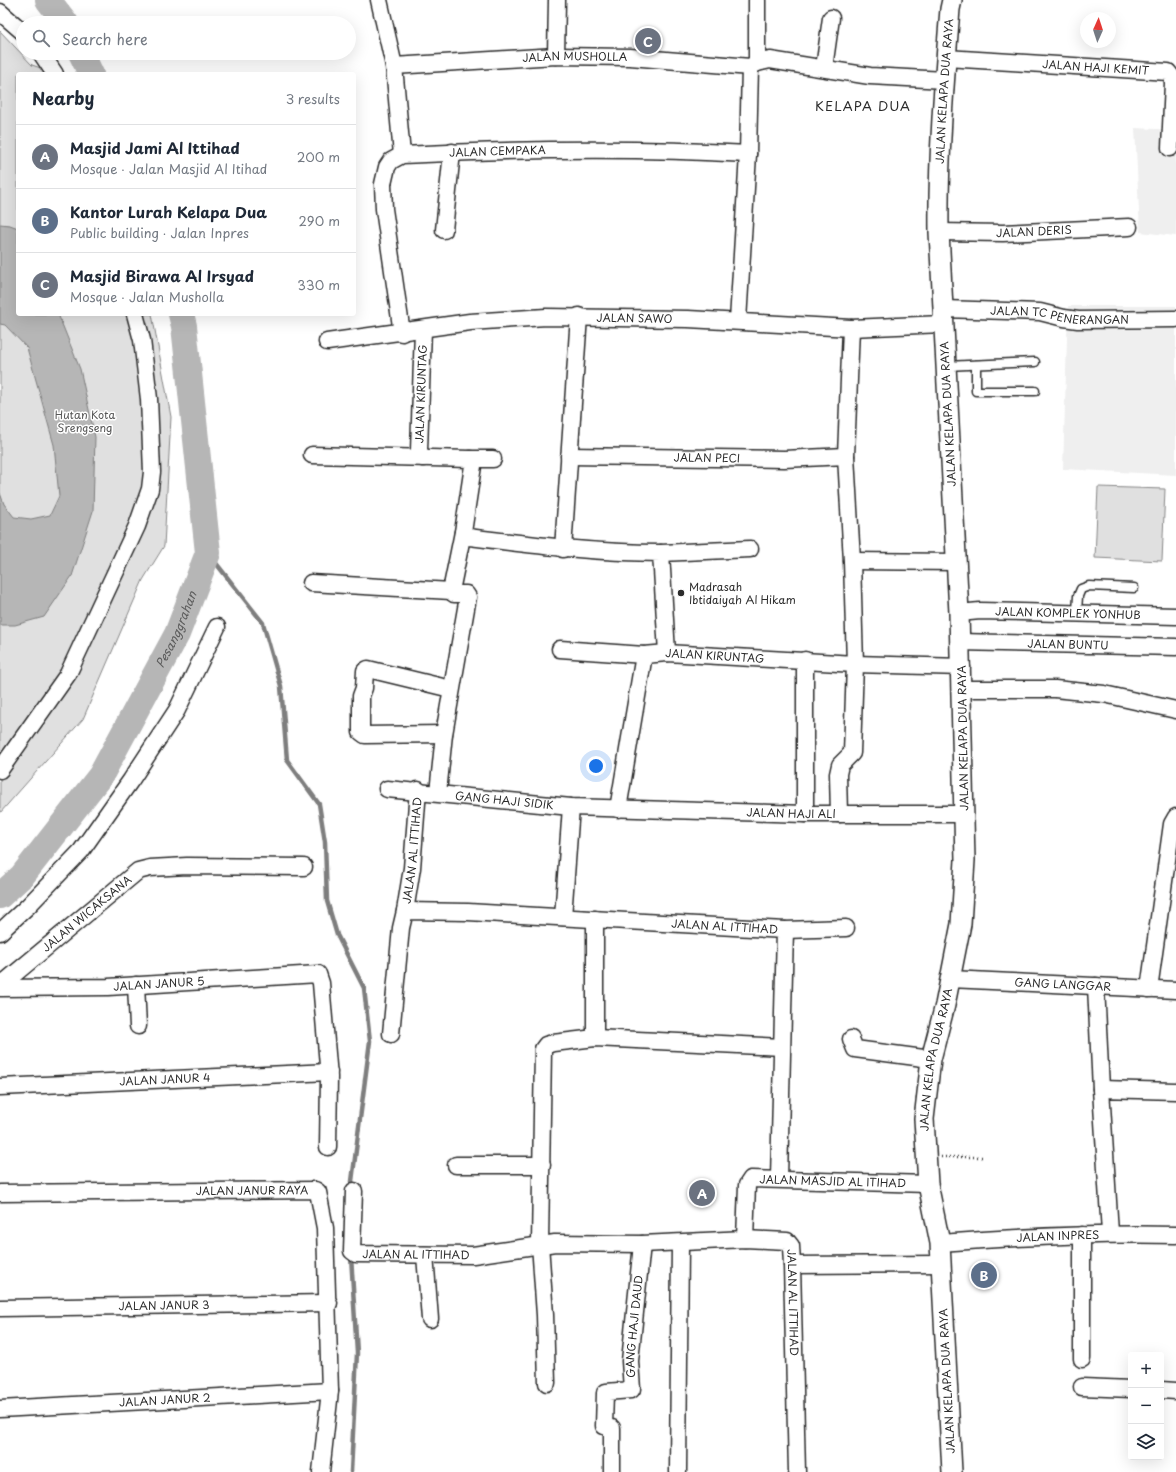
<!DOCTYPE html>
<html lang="en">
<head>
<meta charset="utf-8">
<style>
  :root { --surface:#fff; --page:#f6f6f7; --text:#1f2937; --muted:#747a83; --line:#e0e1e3; --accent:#111827 }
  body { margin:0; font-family:"Playpen Sans",sans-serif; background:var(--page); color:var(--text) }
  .controls { position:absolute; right:12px; bottom:12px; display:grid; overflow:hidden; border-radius:4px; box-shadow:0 4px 16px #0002 }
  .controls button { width:36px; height:36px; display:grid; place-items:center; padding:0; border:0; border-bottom:1px solid var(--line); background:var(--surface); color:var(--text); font:20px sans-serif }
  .compass { position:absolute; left:1080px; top:12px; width:36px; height:36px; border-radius:50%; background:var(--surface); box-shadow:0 4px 16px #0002; rotate:3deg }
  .you { position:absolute; left:596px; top:766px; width:14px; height:14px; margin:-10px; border:3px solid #fff; border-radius:50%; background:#1a73e8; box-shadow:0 0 0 6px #1a73e833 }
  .badge { display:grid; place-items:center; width:26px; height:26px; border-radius:50%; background:var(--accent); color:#fff; font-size:13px; font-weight:700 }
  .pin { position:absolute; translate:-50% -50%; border:2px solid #fff; box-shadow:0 1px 4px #0006 }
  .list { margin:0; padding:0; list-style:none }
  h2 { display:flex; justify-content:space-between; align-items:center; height:52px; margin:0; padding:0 16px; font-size:17px }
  h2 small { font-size:13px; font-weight:400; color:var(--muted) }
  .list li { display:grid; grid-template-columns:26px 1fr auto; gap:12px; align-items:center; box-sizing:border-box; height:64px; padding:0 16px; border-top:1px solid var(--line) }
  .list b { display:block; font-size:15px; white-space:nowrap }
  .list p { margin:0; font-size:13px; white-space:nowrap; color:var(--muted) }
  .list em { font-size:13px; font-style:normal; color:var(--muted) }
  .icon { flex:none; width:22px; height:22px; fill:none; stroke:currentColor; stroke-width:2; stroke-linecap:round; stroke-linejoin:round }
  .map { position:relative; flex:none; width:1176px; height:1472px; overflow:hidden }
  .search { position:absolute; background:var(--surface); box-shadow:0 4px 16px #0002; left:16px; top:16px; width:340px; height:44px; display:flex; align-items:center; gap:10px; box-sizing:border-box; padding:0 14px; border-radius:22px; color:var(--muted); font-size:15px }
  .panel { position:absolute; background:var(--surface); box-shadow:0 4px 16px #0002; left:16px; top:72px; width:340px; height:244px; border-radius:4px }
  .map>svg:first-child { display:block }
</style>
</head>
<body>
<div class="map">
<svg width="1176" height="1472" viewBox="0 0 1176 1472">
  <rect width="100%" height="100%" fill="#fff"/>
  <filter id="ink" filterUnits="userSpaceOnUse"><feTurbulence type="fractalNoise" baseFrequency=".025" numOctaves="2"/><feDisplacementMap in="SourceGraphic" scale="8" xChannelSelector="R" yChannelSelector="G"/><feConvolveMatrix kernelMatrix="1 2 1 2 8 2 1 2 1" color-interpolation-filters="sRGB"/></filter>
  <g filter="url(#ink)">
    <g fill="#efefef">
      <path d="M 1135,128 L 1176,130 L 1176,236 L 1140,232 Z"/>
      <path d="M 1068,306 L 1176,306 L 1176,475 L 1063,469 Z"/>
    </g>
    <g fill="#e0e0e0" stroke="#868686">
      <path d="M 0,31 L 32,65 L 58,74 L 18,74 L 18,314 L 152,314 L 171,417 L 164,546 L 143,580 L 83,719 L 0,813 Z"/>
      <path d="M 1098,487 L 1165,489 L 1162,561 L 1095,558 Z"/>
    </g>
    <path fill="#b6b6b6" stroke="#7e7e7e" d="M 0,224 L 10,225 L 18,228 L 18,314 L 58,314 L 80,369 L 95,437 L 93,511 L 72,576 L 44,617 L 15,625 L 0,625 L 0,493 L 4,504 L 14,517 L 31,519 L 50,515 L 59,496 L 54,445 L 27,348 L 5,325 L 0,324 Z"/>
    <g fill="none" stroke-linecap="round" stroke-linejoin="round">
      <g stroke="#7e7e7e" stroke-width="4.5">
        <path d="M 208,553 L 263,623 L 281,686 L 287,760 L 319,804 L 325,842 L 327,901 L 337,935 L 364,988 L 370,1041 L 351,1189"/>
        <path d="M 351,1472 L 357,1353 L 351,1256"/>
      </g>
      <g stroke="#b6b6b6" stroke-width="26">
        <path d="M 48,0 L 66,23"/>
        <path d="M 81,53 L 91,74"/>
        <path id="s1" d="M 0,896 L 22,876 L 101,775 L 177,634 L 208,553 L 184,326 L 181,314"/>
      </g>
      <g stroke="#2b2b2b" stroke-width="11">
        <g id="service">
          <path d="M 976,365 L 976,391 L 1035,391"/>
          <path d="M 946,366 L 1035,362"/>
          <path d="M 1077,612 L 1078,596 L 1081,589 L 1089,586 L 1134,588"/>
        </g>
      </g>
      <g stroke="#2b2b2b" stroke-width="19">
        <g id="minor">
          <path d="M 379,0 L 394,66 L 402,155"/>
          <path d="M 0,12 L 23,32"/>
          <path d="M 41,53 L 55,74"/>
          <path d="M 556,56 L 557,0"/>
          <path id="s2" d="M 946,58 L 1168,72 L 1172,77 L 1173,83 L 1170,148"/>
          <path d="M 757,63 L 757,0"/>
          <path id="s3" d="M 394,66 L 556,56 L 630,57 L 750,67 L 757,63 L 770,60 L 870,76 L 945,80"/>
          <path d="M 824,68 L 831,18"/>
          <path d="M 444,230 L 452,152"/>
          <path id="s4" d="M 939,232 L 1003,233 L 1129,227"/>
          <path id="s5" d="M 943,309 L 1040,312 L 1064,318 L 1078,320 L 1176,319"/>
          <path d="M 738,321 L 748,154 L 750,67"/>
          <path d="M 423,329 L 419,451 L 423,458"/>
          <path id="s6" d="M 402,333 L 384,209 L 383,184 L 387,167 L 391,161 L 402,155 C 518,149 633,147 748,154"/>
          <path id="s7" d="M 327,342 L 470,322 L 546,317 L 688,319 L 851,328 L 943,324"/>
          <path d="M 312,455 L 470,459 L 473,466 L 463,532 L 469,537 C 533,545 596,553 661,553 L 667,653"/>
          <path id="s8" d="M 569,456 L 784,459 L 846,456"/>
          <path d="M 470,459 L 493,459"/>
          <path d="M 563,549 L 579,316"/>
          <path d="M 661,553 L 750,549"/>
          <path d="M 852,561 L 957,562"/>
          <path d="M 311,583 L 451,591"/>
          <path id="s9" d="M 959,613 L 980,611 L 1176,616"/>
          <path id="s10" d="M 960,642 L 1176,647"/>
          <path d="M 560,649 L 644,655"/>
          <path d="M 962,689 L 1055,689 L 1104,694 L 1176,710"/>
          <path d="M 444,734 L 365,735 L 361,732 L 361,696 L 364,688 L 365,671 L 368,669 L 451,689"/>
          <path d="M 0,770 L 68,674 L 137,526 L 150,489 L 152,472 L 149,399 L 142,340 L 135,314"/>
          <path id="s11" d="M 387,789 L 571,807 L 805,814 L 964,814"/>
          <path d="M 438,793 L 444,734 L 468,597 L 466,594 L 454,594 L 451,591 L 463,532"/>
          <path id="s12" d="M 618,809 L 644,655 L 667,653 L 855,664 L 962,667"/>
          <path d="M 805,814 L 805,660"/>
          <path d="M 839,814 L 838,774 L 840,765 L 852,753 L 855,664 L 852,561 L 846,456 L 851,328"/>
          <path id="s13" d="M 405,911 L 412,868 L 418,790"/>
          <path d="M 563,917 L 571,807"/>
          <path d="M 595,919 L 595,1038"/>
          <path d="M 785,930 L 846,928"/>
          <path d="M 0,932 L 28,906 L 81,851 L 131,780 L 177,710 L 217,627"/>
          <path id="s14" d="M 950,979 L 1176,990"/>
          <path d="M 136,985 L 138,1026"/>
          <path id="s15" d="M 0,986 L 138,871 L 150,868 L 187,866 L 304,867"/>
          <path d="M 1096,986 L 1101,1089"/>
          <path id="s16" d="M 0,988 L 108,987 L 318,974 L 321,983 L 329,1077 L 328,1147"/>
          <path d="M 1149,989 L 1172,824 L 1176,817"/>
          <path id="s17" d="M 391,1034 L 401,928 L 405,911 L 468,912 L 785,930 L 779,1179"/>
          <path d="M 851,1039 L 855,1049 L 931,1059"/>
          <path id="s18" d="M 0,1087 L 329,1072"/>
          <path d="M 456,1165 L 542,1165"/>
          <path id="s19" d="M 354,1191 L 352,1251 L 356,1254 L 473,1255 L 555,1243 L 642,1244 L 745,1239 L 787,1241 L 791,1246 L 792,1265 L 797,1472"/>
          <path id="s20" d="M 0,1193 L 315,1190 L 318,1192 L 325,1228 L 330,1391 L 321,1472"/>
          <path d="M 1110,1233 L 1101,1089 L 1176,1091"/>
          <path id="s21" d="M 745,1239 L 747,1185 L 751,1179 L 928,1184"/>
          <path id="s22" d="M 940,1243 C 1019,1237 1097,1233 1176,1235"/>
          <path d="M 425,1255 L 430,1319"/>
          <path d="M 792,1265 L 941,1264"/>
          <path id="s23" d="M 0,1308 L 329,1303"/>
          <path d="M 1082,1359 L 1082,1235"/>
          <path d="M 547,1383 L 545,1315 L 540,1244 L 543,1049 L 546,1045 L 553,1043 L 595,1038 L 782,1047"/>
          <path d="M 1082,1387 L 1131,1389"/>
          <path d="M 1161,1390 L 1176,1391"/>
          <path id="s24" d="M 0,1409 L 330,1391"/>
          <path id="s25" d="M 612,1472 L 612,1428 L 604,1426 L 605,1393 L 606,1392 L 631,1390 L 632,1389 L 630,1361 L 642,1244"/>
          <path d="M 678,1472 L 680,1243"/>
        </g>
      </g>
      <g stroke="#2b2b2b" stroke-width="22">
        <g id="tertiary">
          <path id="s26" d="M 952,1472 L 940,1243 L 928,1184 L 924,1119 L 931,1059 L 945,1005 L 961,924 L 965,860 L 959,613 L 939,232 C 938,158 944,83 950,9 L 952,0"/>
        </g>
      </g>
      <path stroke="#2b2b2b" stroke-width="2.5" stroke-dasharray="1 3" stroke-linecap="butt" d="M 941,1157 L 983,1157"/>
      <use href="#service" stroke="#fff" stroke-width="8"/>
      <use href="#minor" stroke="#fff" stroke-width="16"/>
      <use href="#tertiary" stroke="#fff" stroke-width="19"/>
    </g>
  </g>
  <circle fill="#2b2b2b" stroke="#fff" stroke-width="1.5" cx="681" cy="593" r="4"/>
  <g text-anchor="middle" stroke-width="3" stroke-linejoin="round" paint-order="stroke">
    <g font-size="11" fill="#2b2b2b" stroke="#fff">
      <text dy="4" stroke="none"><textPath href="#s3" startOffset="181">JALAN MUSHOLLA</textPath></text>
      <text dy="4" stroke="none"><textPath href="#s2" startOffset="150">JALAN HAJI KEMIT</textPath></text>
      <text dy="4" stroke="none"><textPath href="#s26" startOffset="1387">JALAN KELAPA DUA RAYA</textPath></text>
      <text dy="4" stroke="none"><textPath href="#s6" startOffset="283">JALAN CEMPAKA</textPath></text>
      <text dy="4" stroke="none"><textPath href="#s4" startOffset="95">JALAN DERIS</textPath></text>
      <text dy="4" stroke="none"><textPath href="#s5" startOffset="117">JALAN TC PENERANGAN</textPath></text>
      <text dy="4" stroke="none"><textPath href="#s7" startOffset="309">JALAN SAWO</textPath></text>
      <text transform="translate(421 394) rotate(-88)" y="4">JALAN KIRUNTAG</text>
      <text transform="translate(948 414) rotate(-93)" y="4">JALAN KELAPA DUA RAYA</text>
      <text dy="4" stroke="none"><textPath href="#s8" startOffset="138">JALAN PECI</textPath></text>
      <text dy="4" stroke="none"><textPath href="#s9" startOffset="109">JALAN KOMPLEK YONHUB</textPath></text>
      <text dy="4" stroke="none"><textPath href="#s10" startOffset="108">JALAN BUNTU</textPath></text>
      <text dy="4" stroke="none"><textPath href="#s12" startOffset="227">JALAN KIRUNTAG</textPath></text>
      <text transform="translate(963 738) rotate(-91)" y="4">JALAN KELAPA DUA RAYA</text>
      <text dy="4" stroke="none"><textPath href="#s11" startOffset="118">GANG HAJI SIDIK</textPath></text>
      <text dy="4" stroke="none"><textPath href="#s11" startOffset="405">JALAN HAJI ALI</textPath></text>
      <text dy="4" stroke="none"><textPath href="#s13" startOffset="61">JALAN AL ITTIHAD</textPath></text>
      <text dy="4" stroke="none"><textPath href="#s15" startOffset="113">JALAN WICAKSANA</textPath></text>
      <text dy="4" stroke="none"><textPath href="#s17" startOffset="444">JALAN AL ITTIHAD</textPath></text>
      <text dy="4" stroke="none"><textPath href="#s16" startOffset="159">JALAN JANUR 5</textPath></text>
      <text dy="4" stroke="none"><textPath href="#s14" startOffset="113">GANG LANGGAR</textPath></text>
      <text dy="4" stroke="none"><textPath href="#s26" startOffset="415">JALAN KELAPA DUA RAYA</textPath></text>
      <text dy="4" stroke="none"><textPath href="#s18" startOffset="165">JALAN JANUR 4</textPath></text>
      <text dy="4" stroke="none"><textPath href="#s21" startOffset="143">JALAN MASJID AL ITIHAD</textPath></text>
      <text dy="4" stroke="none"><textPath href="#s20" startOffset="252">JALAN JANUR RAYA</textPath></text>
      <text dy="4" stroke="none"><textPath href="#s22" startOffset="118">JALAN INPRES</textPath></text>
      <text dy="4" stroke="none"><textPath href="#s19" startOffset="125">JALAN AL ITTIHAD</textPath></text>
      <text dy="4" stroke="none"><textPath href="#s19" startOffset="560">JALAN AL ITTIHAD</textPath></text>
      <text dy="4" stroke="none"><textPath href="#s23" startOffset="164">JALAN JANUR 3</textPath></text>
      <text dy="4" stroke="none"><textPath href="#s25" startOffset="176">GANG HAJI DAUD</textPath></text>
      <text transform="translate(947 1381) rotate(-93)" y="4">JALAN KELAPA DUA RAYA</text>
      <text dy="4" stroke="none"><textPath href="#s24" startOffset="165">JALAN JANUR 2</textPath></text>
    </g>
    <g font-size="11" fill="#585858" stroke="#fff">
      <text x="85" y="419">Hutan Kota<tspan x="85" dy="13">Srengseng</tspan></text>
    </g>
    <g font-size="11" fill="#2b2b2b" stroke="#fff" text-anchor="start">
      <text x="689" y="591">Madrasah<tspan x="689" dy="13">Ibtidaiyah Al Hikam</tspan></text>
    </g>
    <g font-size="12" font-style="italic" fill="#5c5c5c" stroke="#fff">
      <text dy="4" stroke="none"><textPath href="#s1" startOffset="322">Pesanggrahan</textPath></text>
    </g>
    <g font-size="13" letter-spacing="1" fill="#2b2b2b" stroke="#fff">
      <text x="863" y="111">KELAPA DUA</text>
    </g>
  </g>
</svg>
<div class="controls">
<button>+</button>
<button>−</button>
<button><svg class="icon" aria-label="layers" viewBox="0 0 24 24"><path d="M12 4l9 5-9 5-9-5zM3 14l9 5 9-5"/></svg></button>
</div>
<svg class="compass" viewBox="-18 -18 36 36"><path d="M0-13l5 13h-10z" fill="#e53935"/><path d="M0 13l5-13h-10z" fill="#747a83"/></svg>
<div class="you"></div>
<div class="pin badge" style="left:702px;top:1193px;background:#6b7280">A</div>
<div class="pin badge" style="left:984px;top:1275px;background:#5c6f8a">B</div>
<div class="pin badge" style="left:648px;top:41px;background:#6b7280">C</div>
<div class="search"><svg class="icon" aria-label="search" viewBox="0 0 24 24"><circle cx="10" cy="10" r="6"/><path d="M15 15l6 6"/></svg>Search here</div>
<section class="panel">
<h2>Nearby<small>3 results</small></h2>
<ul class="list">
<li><span class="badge" style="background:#6b7280">A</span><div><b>Masjid Jami Al Ittihad</b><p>Mosque · Jalan Masjid Al Itihad</p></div><em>200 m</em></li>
<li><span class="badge" style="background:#5c6f8a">B</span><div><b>Kantor Lurah Kelapa Dua</b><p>Public building · Jalan Inpres</p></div><em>290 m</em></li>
<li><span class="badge" style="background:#6b7280">C</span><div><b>Masjid Birawa Al Irsyad</b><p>Mosque · Jalan Musholla</p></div><em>330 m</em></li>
</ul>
</section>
</div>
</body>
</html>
